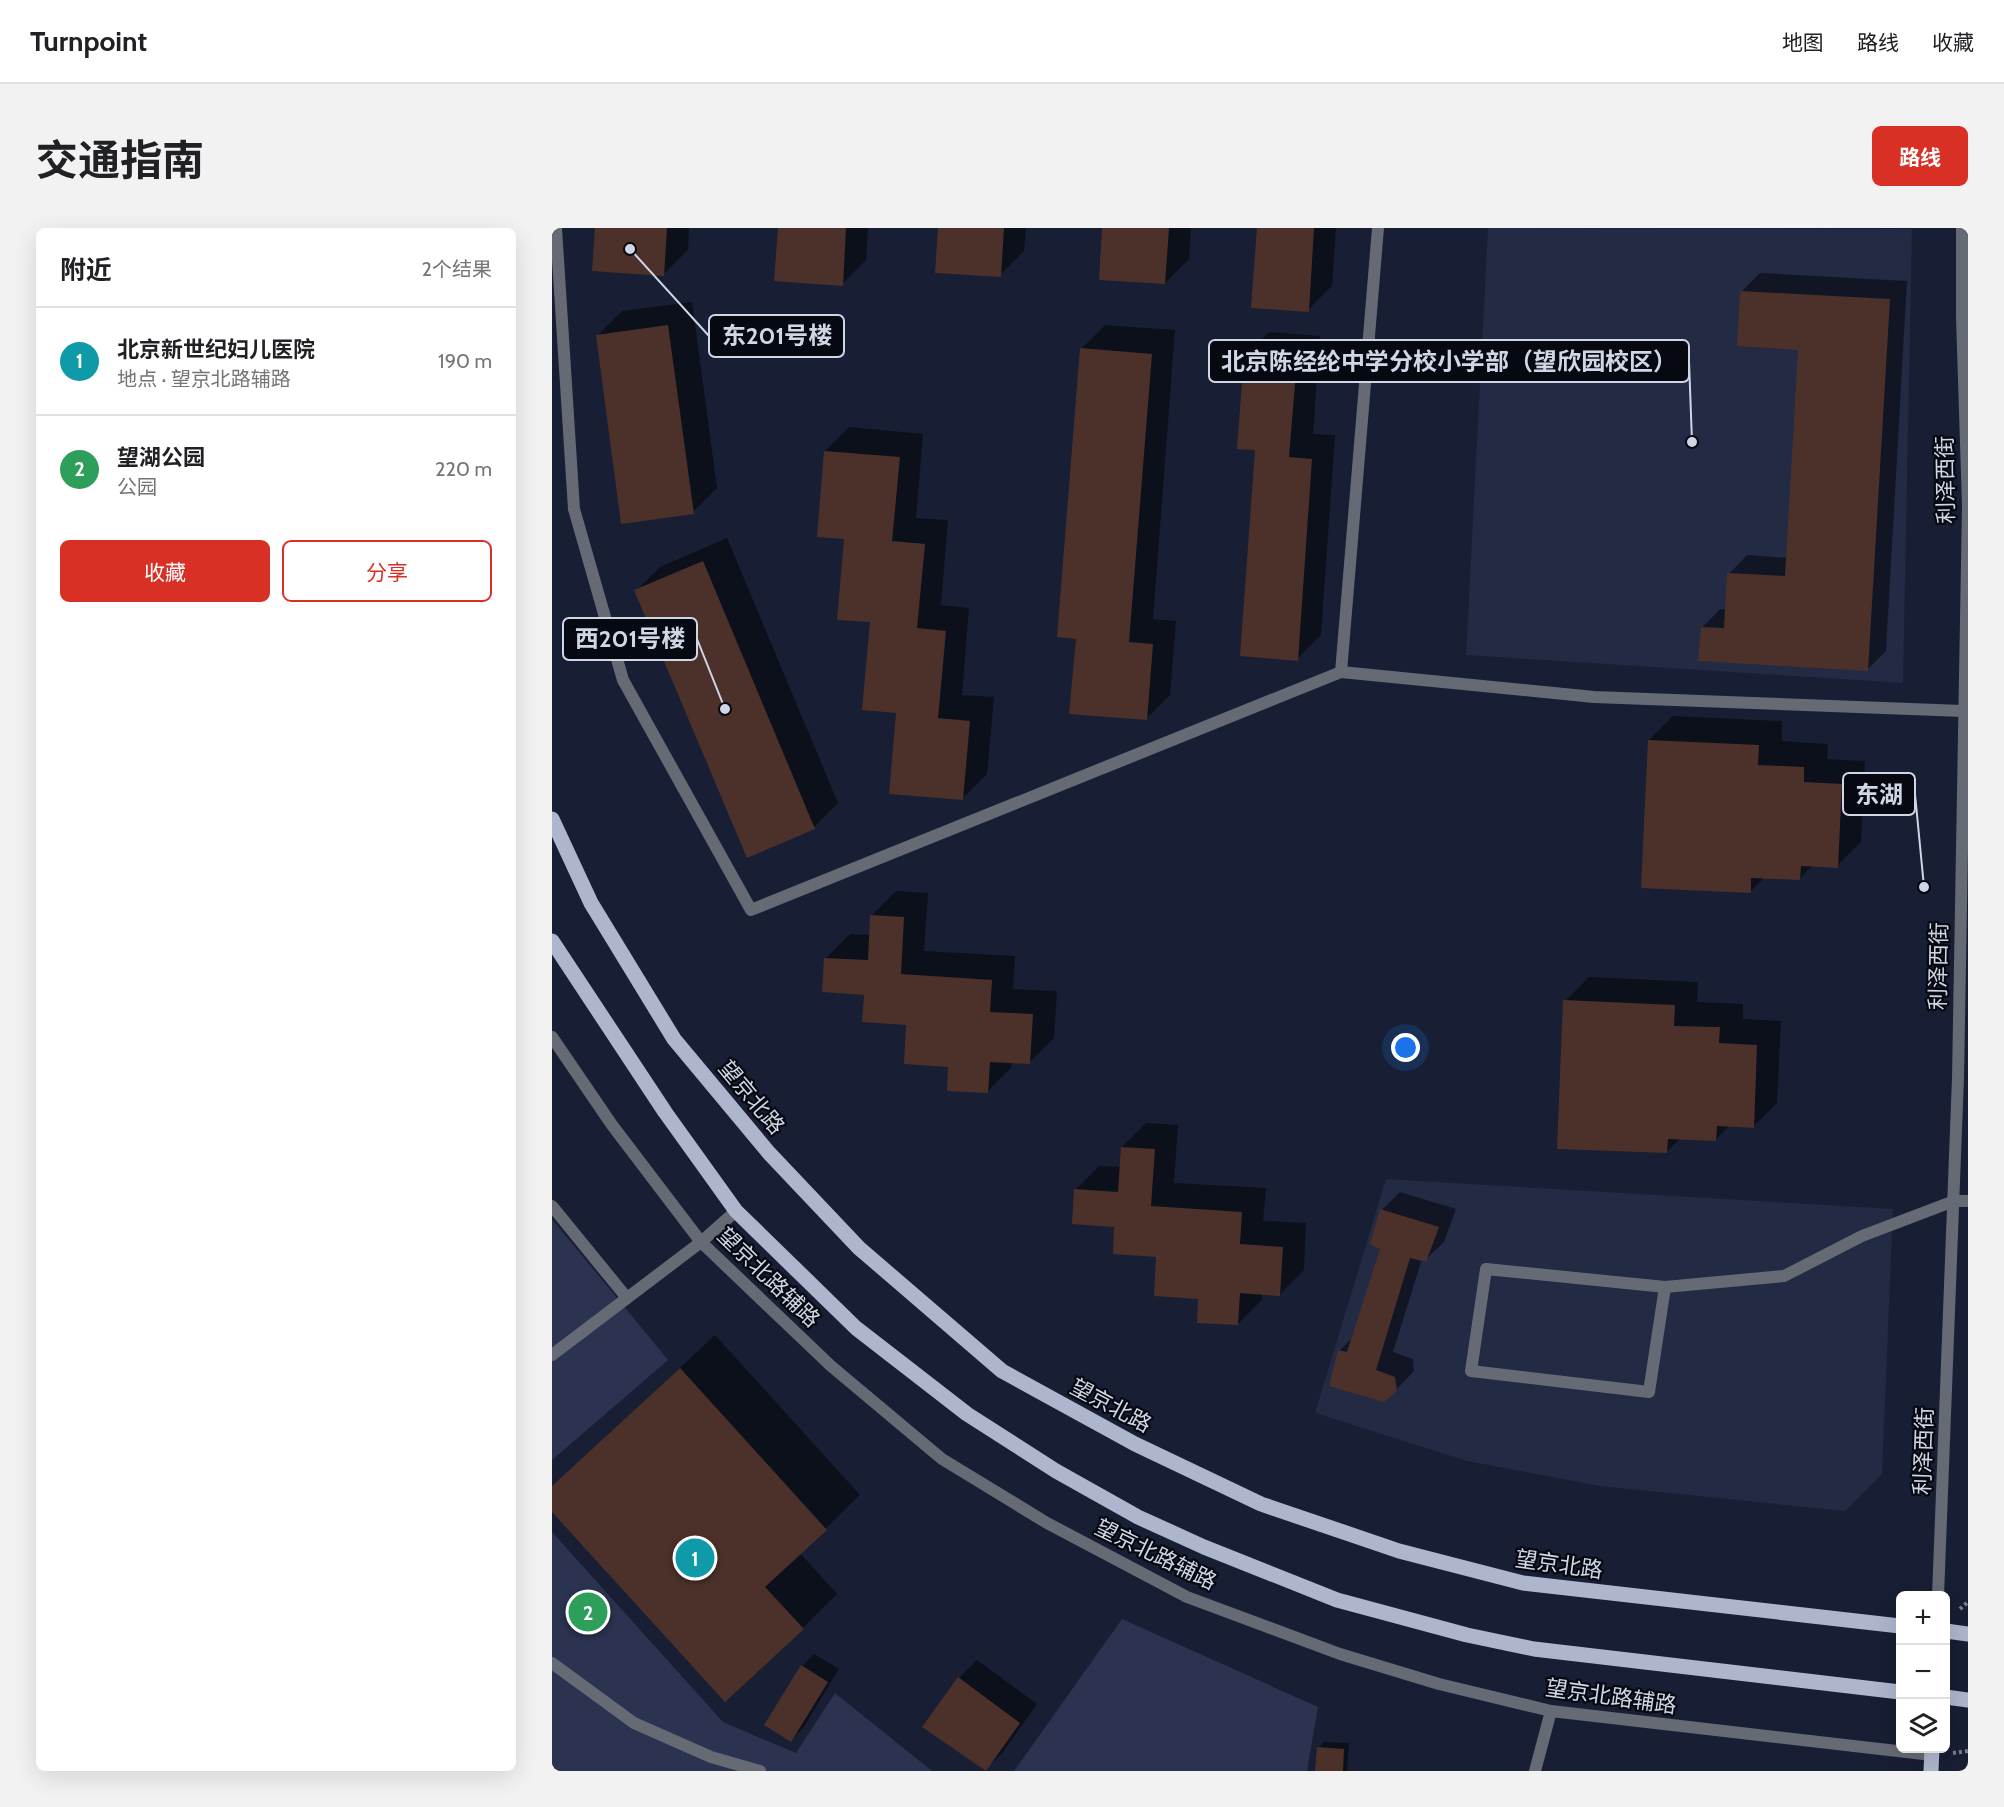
<!DOCTYPE html>
<html lang="zh">
<head>
<meta charset="utf-8">
<style>
  :root { --surface:#fff; --page:#f2f2f2; --text:#202124; --muted:#757577; --line:#e0e0e0; --accent:#d93025 }
  body { margin:0; font-family:Cabin,"Noto Sans SC",sans-serif; background:var(--page); color:var(--text) }
  .controls { position:absolute; right:18px; bottom:18px; display:grid; overflow:hidden; border-radius:9px; box-shadow:0 6px 24px #0002 }
  .controls button { width:54px; height:54px; display:grid; place-items:center; padding:0; border:0; border-bottom:2px solid var(--line); background:var(--surface); color:var(--text); font:30px sans-serif }
  .you { position:absolute; left:854px; top:820px; width:21px; height:21px; margin:-15px; border:4px solid #fff; border-radius:50%; background:#1a73e8; box-shadow:0 0 0 9px #1a73e833 }
  .badge { display:grid; place-items:center; width:39px; height:39px; border-radius:50%; background:var(--accent); color:#fff; font-size:20px; font-weight:700 }
  .pin { position:absolute; translate:-50% -50%; border:3px solid #fff; box-shadow:0 2px 6px #0006 }
  .list { margin:0; padding:0; list-style:none }
  h2 { display:flex; justify-content:space-between; align-items:center; height:78px; margin:0; padding:0 24px; font-size:26px }
  h2 small { font-size:20px; font-weight:400; color:var(--muted) }
  .list li { display:grid; grid-template-columns:39px 1fr auto; gap:18px; align-items:center; box-sizing:border-box; height:108px; padding:0 24px; border-top:2px solid var(--line) }
  .list b { display:block; font-size:22px; white-space:nowrap }
  .list p { margin:0; font-size:20px; white-space:nowrap; color:var(--muted) }
  .list em { font-size:20px; font-style:normal; color:var(--muted) }
  .actions { display:flex; gap:12px; padding:18px 24px }
  .actions a { flex:1; padding:14px 0; border:2px solid var(--accent); border-radius:9px; text-align:center; font-size:21px; color:var(--accent) }
  .actions .main { background:var(--accent); color:#fff }
  .icon { flex:none; width:33px; height:33px; fill:none; stroke:currentColor; stroke-width:2; stroke-linecap:round; stroke-linejoin:round }
  .map { position:relative; flex:none; width:1416px; height:1543px; overflow:hidden; border-radius:9px }
  header { display:flex; align-items:center; gap:36px; box-sizing:border-box; height:84px; padding:0 30px; background:var(--surface); border-bottom:2px solid var(--line) }
  header strong { font-size:28px }
  nav { display:flex; gap:33px; margin-inline-start:auto; font-size:21px }
  .intro { display:flex; align-items:center; justify-content:space-between; box-sizing:border-box; height:144px; padding:0 36px }
  h1 { margin:0; font-size:42px }
  .button { padding:15px 27px; border-radius:9px; background:var(--accent); color:#fff; font-size:21px; font-weight:700 }
  main { display:flex; gap:36px; padding:0 36px }
  aside { flex:1; background:var(--surface); border-radius:9px; box-shadow:0 6px 24px #0002 }
  .map>svg:first-child { display:block }
</style>
</head>
<body>
<header>
<strong>Turnpoint</strong>
<nav><a>地图</a><a>路线</a><a>收藏</a></nav>
</header>
<div class="intro"><h1>交通指南</h1><a class="button">路线</a></div>
<main>
<aside>
<h2>附近<small>2个结果</small></h2>
<ul class="list">
<li><span class="badge" style="background:#0f9aa8">1</span><div><b>北京新世纪妇儿医院</b><p>地点 · 望京北路辅路</p></div><em>190 m</em></li>
<li><span class="badge" style="background:#2e9e5b">2</span><div><b>望湖公园</b><p>公园</p></div><em>220 m</em></li>
</ul>
<div class="actions"><a class="main">收藏</a><a>分享</a></div>
</aside>
<div class="map">
<svg width="1416" height="1543" viewBox="0 0 1416 1543">
  <rect width="100%" height="100%" fill="#181e33"/>
  <g fill="#222a44">
    <path d="M 936,0 L 1360,1 L 1351,455 L 914,427 Z"/>
    <path d="M 834,951 L 1341,981 L 1330,1246 L 1293,1283 L 1048,1258 L 915,1233 L 763,1185 Z"/>
  </g>
  <g fill="#2b3350">
    <path d="M 0,991 L 116,1132 L 0,1232 Z"/>
    <path d="M 0,1304 L 171,1494 L 244,1525 L 283,1465 L 380,1543 L 0,1543 Z"/>
    <path d="M 570,1391 L 766,1479 L 755,1543 L 462,1543 Z"/>
  </g>
  <g fill="#0007">
    <path d="M 45,0 L 137,0 L 136,22 L 112,46 Z"/>
    <path d="M 227,0 L 316,0 L 314,32 L 290,56 Z"/>
    <path d="M 387,0 L 474,0 L 472,23 L 448,47 Z"/>
    <path d="M 552,0 L 639,0 L 637,31 L 613,55 Z"/>
    <path d="M 707,0 L 784,0 L 780,58 L 756,82 Z"/>
    <path d="M 1208,45 L 1355,53 L 1334,423 L 1316,441 L 1150,400 L 1168,381 L 1175,382 L 1177,346 L 1195,327 L 1235,330 L 1248,120 L 1190,63 Z"/>
    <path d="M 140,74 L 165,260 L 141,284 L 46,107 L 70,83 Z"/>
    <path d="M 553,97 L 623,102 L 601,391 L 624,393 L 618,467 L 594,491 L 525,410 L 529,121 Z"/>
    <path d="M 717,104 L 768,108 L 761,206 L 783,207 L 769,407 L 745,431 L 705,220 L 693,128 Z"/>
    <path d="M 297,199 L 371,206 L 364,290 L 396,292 L 389,377 L 417,380 L 410,467 L 442,469 L 435,546 L 411,570 L 346,484 L 294,310 L 273,223 Z"/>
    <path d="M 175,310 L 286,575 L 262,599 L 195,628 L 84,363 L 108,339 Z"/>
    <path d="M 1121,488 L 1230,493 L 1230,513 L 1276,516 L 1275,531 L 1313,533 L 1309,614 L 1285,638 L 1261,637 L 1247,651 L 1213,649 L 1198,664 L 1097,512 Z"/>
    <path d="M 344,663 L 376,665 L 372,723 L 463,728 L 461,761 L 505,763 L 502,810 L 478,834 L 460,833 L 459,840 L 435,864 L 398,837 L 355,796 L 314,765 L 274,730 L 298,706 L 319,707 L 320,687 Z"/>
    <path d="M 1037,749 L 1146,754 L 1145,774 L 1191,776 L 1191,791 L 1229,793 L 1225,875 L 1201,899 L 1177,898 L 1164,911 L 1129,910 L 1114,924 L 1013,773 Z"/>
    <path d="M 594,895 L 626,897 L 622,955 L 714,960 L 711,993 L 754,995 L 752,1042 L 728,1066 L 710,1065 L 710,1072 L 686,1096 L 648,1070 L 606,1028 L 564,997 L 523,962 L 547,938 L 569,939 L 570,919 Z"/>
    <path d="M 848,964 L 904,981 L 892,1014 L 873,1032 L 870,1031 L 841,1124 L 861,1131 L 862,1143 L 844,1162 L 787,1123 L 801,1109 L 830,1020 L 830,982 Z"/>
    <path d="M 163,1107 L 308,1267 L 248,1325 L 285,1366 L 251,1400 L 0,1282 L 0,1259 Z"/>
    <path d="M 262,1426 L 287,1441 L 251,1500 L 239,1512 L 250,1438 Z"/>
    <path d="M 425,1432 L 485,1476 L 451,1524 L 433,1542 L 372,1498 L 407,1450 Z"/>
    <path d="M 772,1514 L 797,1515 L 795,1543 L 765,1543 L 766,1520 Z"/>
  </g>
  <g fill="#4c312a">
    <path d="M 43,0 L 115,0 L 112,48 L 40,43 Z"/>
    <path d="M 226,0 L 294,0 L 291,58 L 222,53 Z"/>
    <path d="M 386,0 L 452,0 L 449,49 L 383,45 Z"/>
    <path d="M 550,0 L 617,0 L 613,56 L 547,52 Z"/>
    <path d="M 705,0 L 762,0 L 757,84 L 699,80 Z"/>
    <path d="M 1188,63 L 1338,71 L 1316,443 L 1146,433 L 1149,399 L 1172,400 L 1175,345 L 1233,348 L 1246,122 L 1185,118 Z"/>
    <path d="M 116,97 L 142,286 L 69,296 L 44,107 Z"/>
    <path d="M 528,120 L 600,126 L 577,414 L 601,416 L 595,492 L 517,486 L 524,411 L 505,409 Z"/>
    <path d="M 692,128 L 745,132 L 737,229 L 760,231 L 746,433 L 688,428 L 703,222 L 685,221 Z"/>
    <path d="M 272,223 L 348,229 L 340,313 L 373,316 L 365,400 L 394,403 L 386,490 L 418,493 L 411,572 L 337,566 L 344,485 L 310,482 L 318,394 L 285,392 L 292,311 L 265,309 Z"/>
    <path d="M 151,333 L 263,601 L 195,630 L 82,362 Z"/>
    <path d="M 1096,512 L 1207,517 L 1206,537 L 1252,539 L 1252,554 L 1290,556 L 1286,640 L 1249,638 L 1248,652 L 1199,650 L 1199,665 L 1089,660 Z"/>
    <path d="M 318,687 L 352,689 L 349,746 L 440,752 L 438,784 L 481,786 L 478,836 L 438,834 L 436,865 L 395,863 L 396,839 L 352,836 L 354,797 L 310,794 L 312,767 L 270,764 L 272,730 L 316,732 Z"/>
    <path d="M 1011,772 L 1123,777 L 1122,798 L 1168,799 L 1167,815 L 1205,817 L 1202,900 L 1165,898 L 1164,913 L 1116,911 L 1115,925 L 1005,921 Z"/>
    <path d="M 569,919 L 603,921 L 599,978 L 690,984 L 688,1016 L 731,1019 L 728,1068 L 688,1065 L 686,1097 L 645,1095 L 646,1071 L 602,1068 L 604,1029 L 561,1026 L 562,999 L 520,996 L 522,961 L 566,964 Z"/>
    <path d="M 828,981 L 887,999 L 874,1034 L 858,1030 L 824,1142 L 843,1149 L 845,1163 L 832,1174 L 777,1158 L 786,1122 L 795,1124 L 828,1021 L 818,1016 Z"/>
    <path d="M 128,1140 L 275,1302 L 213,1359 L 252,1401 L 173,1474 L 0,1284 L 0,1258 Z"/>
    <path d="M 249,1437 L 276,1454 L 239,1514 L 212,1497 Z"/>
    <path d="M 406,1449 L 468,1495 L 434,1543 L 370,1499 Z"/>
    <path d="M 765,1519 L 792,1521 L 791,1543 L 763,1543 Z"/>
  </g>
  <g fill="none" stroke-linecap="round" stroke-linejoin="round">
    <g stroke="#7a7f91" stroke-width="4" stroke-dasharray="3 3" stroke-linecap="butt">
      <path d="M 1408,1381 L 1416,1374"/>
      <path d="M 1401,1525 L 1416,1523"/>
    </g>
    <g stroke="#666a75" stroke-width="12">
      <path d="M 0,978 L 75,1070"/>
      <path d="M 1113,1059 L 1097,1164 L 919,1143 L 934,1041 L 1113,1059 L 1232,1048 L 1310,1008 L 1402,973 L 1416,973"/>
      <path d="M 0,1127 L 149,1014 L 184,983"/>
      <path d="M 0,1435 L 82,1495 L 159,1529 L 208,1543"/>
      <path d="M 983,1543 L 999,1483"/>
    </g>
    <g stroke="#666a75" stroke-width="12">
      <path d="M 4,0 L 22,281 L 71,452 L 199,682 L 789,444 L 1042,469 L 1411,483"/>
      <path d="M 789,444 L 826,0"/>
      <path d="M 0,809 L 60,897 L 149,1014 L 279,1138 L 390,1231 L 495,1295 L 635,1369 L 788,1426 L 887,1456 L 999,1483 L 1380,1527"/>
    </g>
    <path stroke="#666a75" stroke-width="12" d="M 1386,1368 L 1406,850 L 1416,278 L 1410,89 L 1410,0"/>
    <g stroke="#aeb6ce" stroke-width="15">
      <path d="M 0,591 L 39,675 L 122,811 L 217,925 L 307,1020 L 450,1143 L 583,1216 L 709,1276 L 847,1323 L 971,1355 L 1348,1398"/>
      <path d="M 0,713 L 113,884 L 184,983 L 304,1100 L 415,1186 L 504,1243 L 586,1289 L 652,1319 L 785,1372 L 915,1407 L 982,1421 L 1348,1464"/>
      <path d="M 1394,1403 L 1416,1406"/>
      <path d="M 1394,1469 L 1416,1472"/>
      <path d="M 1379,1543 L 1380,1520"/>
    </g>
  </g>
  <g text-anchor="middle" stroke-width="4.5" stroke-linejoin="round" paint-order="stroke">
    <g font-size="22" fill="#d1d6e5" stroke="#060911">
      <text transform="translate(1393 252) rotate(-91)" y="8">利泽西街</text>
      <text transform="translate(1386 738) rotate(-89)" y="8">利泽西街</text>
      <text transform="translate(200 869) rotate(50)" y="8">望京北路</text>
      <text transform="translate(217 1049) rotate(44)" y="8">望京北路辅路</text>
      <text transform="translate(559 1177) rotate(28)" y="8">望京北路</text>
      <text transform="translate(1371 1223) rotate(-88)" y="8">利泽西街</text>
      <text transform="translate(604 1326) rotate(26)" y="8">望京北路辅路</text>
      <text transform="translate(1007 1336) rotate(8)" y="8">望京北路</text>
      <text transform="translate(1059 1468) rotate(8)" y="8">望京北路辅路</text>
    </g>
  </g>
  <path fill="none" stroke="#d1d6e5" stroke-width="2" d="M78 21L157 108M1140 214L1137 133M173 481L145 411M1372 659L1363 566"/>
  <g fill="#d1d6e5" stroke="#060911" stroke-width="2">
    <circle cx="78" cy="21" r="6"/>
    <circle cx="1140" cy="214" r="6"/>
    <circle cx="173" cy="481" r="6"/>
    <circle cx="1372" cy="659" r="6"/>
  </g>
  <g fill="#060911" stroke="#d1d6e5" stroke-width="2">
    <rect x="157" y="87" width="135" height="42" rx="6"/>
    <rect x="657" y="112" width="480" height="42" rx="6"/>
    <rect x="11" y="390" width="134" height="42" rx="6"/>
    <rect x="1291" y="545" width="72" height="42" rx="6"/>
  </g>
  <g font-size="24" text-anchor="middle" font-weight="bold" fill="#d1d6e5">
    <text x="225" y="116">东201号楼</text>
    <text x="897" y="142">北京陈经纶中学分校小学部（望欣园校区）</text>
    <text x="78" y="419">西201号楼</text>
    <text x="1327" y="575">东湖</text>
  </g>
</svg>
<div class="controls">
<button>+</button>
<button>−</button>
<button><svg class="icon" aria-label="layers" viewBox="0 0 24 24"><path d="M12 4l9 5-9 5-9-5zM3 14l9 5 9-5"/></svg></button>
</div>
<div class="you"></div>
<div class="pin badge" style="left:143px;top:1330px;background:#0f9aa8">1</div>
<div class="pin badge" style="left:36px;top:1384px;background:#2e9e5b">2</div>
</div>
</main>
</body>
</html>
